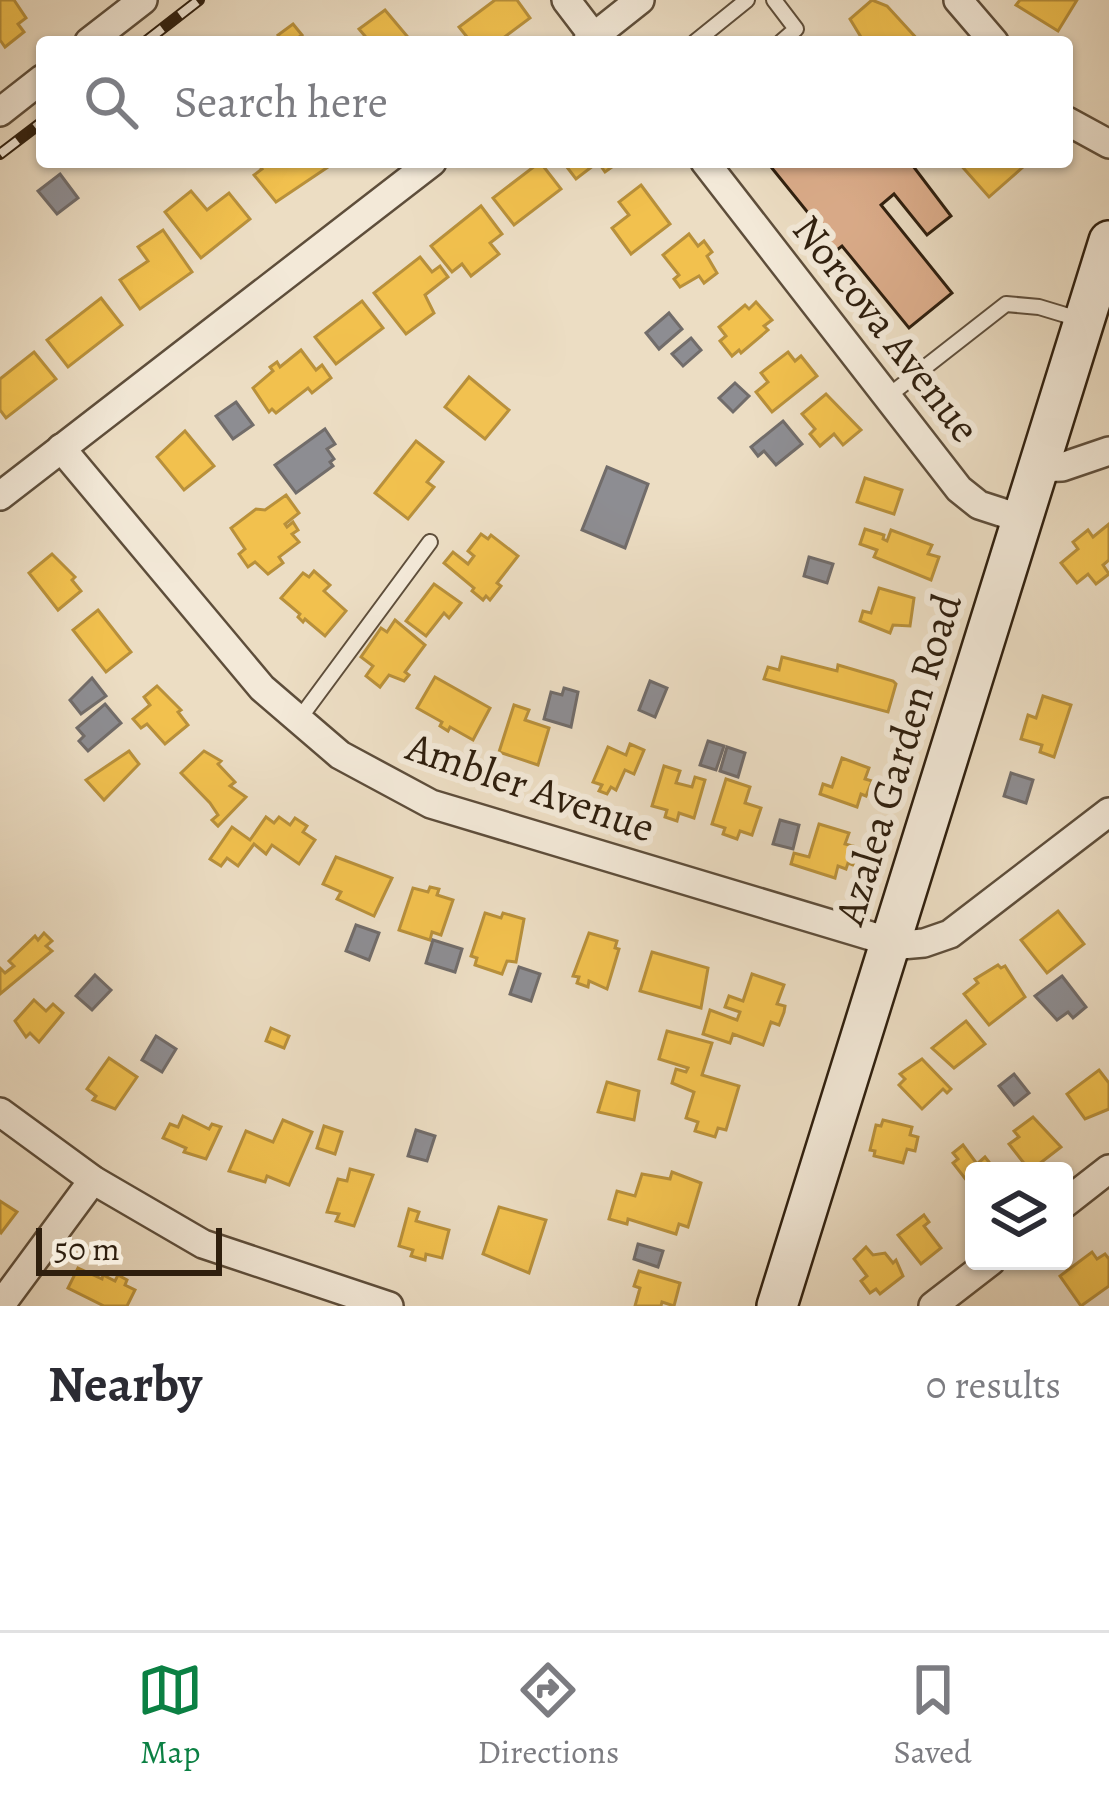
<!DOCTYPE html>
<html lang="en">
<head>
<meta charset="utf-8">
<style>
  :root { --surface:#fff; --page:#f7f7f7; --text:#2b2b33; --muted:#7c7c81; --line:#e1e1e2; --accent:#0b8043 }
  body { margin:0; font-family:Alegreya,serif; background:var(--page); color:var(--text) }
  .controls { position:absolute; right:36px; bottom:36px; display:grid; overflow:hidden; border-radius:12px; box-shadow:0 3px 9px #0004 }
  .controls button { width:108px; height:108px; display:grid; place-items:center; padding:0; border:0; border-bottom:3px solid var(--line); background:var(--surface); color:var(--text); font:60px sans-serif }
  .scale { position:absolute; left:36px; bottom:30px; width:186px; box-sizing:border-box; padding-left:12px; border:6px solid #2f1f0e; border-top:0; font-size:33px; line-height:42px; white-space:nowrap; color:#2f1f0e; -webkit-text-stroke:9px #f3e9d8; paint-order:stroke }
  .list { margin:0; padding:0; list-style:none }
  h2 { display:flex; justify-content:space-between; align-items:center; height:156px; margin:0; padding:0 48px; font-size:51px }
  h2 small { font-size:39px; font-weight:400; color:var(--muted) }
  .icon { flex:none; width:66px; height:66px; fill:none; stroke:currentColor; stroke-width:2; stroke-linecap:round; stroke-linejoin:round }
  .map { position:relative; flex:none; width:1109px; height:1306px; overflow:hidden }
  .search { position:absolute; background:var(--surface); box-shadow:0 3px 9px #0004; left:36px; right:36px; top:36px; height:132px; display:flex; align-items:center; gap:30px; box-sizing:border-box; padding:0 42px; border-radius:12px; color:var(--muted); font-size:45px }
  .sheet { height:324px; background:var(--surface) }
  nav { display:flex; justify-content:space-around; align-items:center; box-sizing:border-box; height:168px; border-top:3px solid var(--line); background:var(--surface); font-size:33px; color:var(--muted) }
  nav a { display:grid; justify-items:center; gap:6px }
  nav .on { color:var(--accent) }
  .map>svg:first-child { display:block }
</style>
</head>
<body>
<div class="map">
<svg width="1109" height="1306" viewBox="0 0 1109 1306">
  <rect width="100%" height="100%" fill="#ecddc3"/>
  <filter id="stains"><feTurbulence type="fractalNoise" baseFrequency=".00167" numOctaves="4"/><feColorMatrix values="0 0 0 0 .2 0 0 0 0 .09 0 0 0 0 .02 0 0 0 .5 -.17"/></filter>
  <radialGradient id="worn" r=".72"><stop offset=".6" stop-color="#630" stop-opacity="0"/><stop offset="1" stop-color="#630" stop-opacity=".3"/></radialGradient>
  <g fill="#f2c14e" stroke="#b8903b" stroke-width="3">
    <path d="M 0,0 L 14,0 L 26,18 L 18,24 L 24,32 L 5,47 L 0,40 Z"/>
    <path d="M 495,0 L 517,0 L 530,18 L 498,42 L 471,42 L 459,27 Z"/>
    <path d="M 872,0 L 887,6 L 920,42 L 864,42 L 850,19 Z"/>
    <path d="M 1020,0 L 1077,0 L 1058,31 L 1016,5 Z"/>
    <path d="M 385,10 L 412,42 L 370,42 L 359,29 Z"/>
    <path d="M 293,24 L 302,35 L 292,42 L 283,42 L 278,35 Z"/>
    <path d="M 256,162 L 323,162 L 328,167 L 276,202 L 254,175 L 262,169 Z"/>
    <path d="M 540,162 L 561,189 L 514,225 L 493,198 Z"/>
    <path d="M 563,162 L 619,162 L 605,172 L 598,162 L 576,179 Z"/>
    <path d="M 958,162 L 1018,162 L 1023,167 L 989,197 Z"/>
    <path d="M 641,185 L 670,224 L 631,254 L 612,228 L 629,215 L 619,202 Z"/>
    <path d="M 191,191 L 207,210 L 229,193 L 250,219 L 201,258 L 165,212 Z"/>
    <path d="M 481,206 L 502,234 L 490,243 L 499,254 L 471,276 L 462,264 L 452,272 L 431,246 Z"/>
    <path d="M 163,230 L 192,272 L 140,309 L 120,280 L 148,261 L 138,247 Z"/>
    <path d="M 689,234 L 698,246 L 704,241 L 712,252 L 707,256 L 717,273 L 704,283 L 699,276 L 680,287 L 674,279 L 679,275 L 663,255 Z"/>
    <path d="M 420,257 L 432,272 L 440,266 L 448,277 L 425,295 L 434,313 L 406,334 L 374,293 Z"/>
    <path d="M 101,298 L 122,325 L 68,367 L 47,340 Z"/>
    <path d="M 362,301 L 383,328 L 336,364 L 315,337 Z"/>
    <path d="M 756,302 L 772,320 L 764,326 L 768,330 L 741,353 L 739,350 L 732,356 L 720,341 L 726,336 L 719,327 L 745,305 L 749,309 Z"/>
    <path d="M 301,350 L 316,370 L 322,365 L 331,378 L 312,393 L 308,388 L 276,413 L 272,409 L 269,412 L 253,388 L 273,371 L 270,367 L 277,362 L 280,367 Z"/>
    <path d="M 34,352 L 56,379 L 6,418 L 0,410 L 0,379 Z"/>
    <path d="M 788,352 L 795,361 L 801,356 L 817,376 L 772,412 L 756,392 L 768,382 L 761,373 Z"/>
    <path d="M 469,377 L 509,410 L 485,439 L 445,407 Z"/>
    <path d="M 826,394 L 861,430 L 843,445 L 834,434 L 820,446 L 810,434 L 815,429 L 802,414 Z"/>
    <path d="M 185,431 L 214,466 L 184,490 L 157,457 Z"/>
    <path d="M 416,441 L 443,462 L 427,482 L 434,487 L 408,519 L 375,493 Z"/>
    <path d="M 865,478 L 902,490 L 894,514 L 857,502 Z"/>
    <path d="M 286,495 L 299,513 L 285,524 L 287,527 L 293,522 L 298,530 L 292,534 L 299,542 L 279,557 L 283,563 L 268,574 L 255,562 L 248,567 L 239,554 L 245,549 L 231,528 L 256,509 L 265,510 Z"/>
    <path d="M 1109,524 L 1109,560 L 1103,565 L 1109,574 L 1096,584 L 1088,574 L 1077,583 L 1061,563 L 1078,549 L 1073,542 L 1088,530 L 1093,537 Z"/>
    <path d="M 865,529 L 884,535 L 883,539 L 887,541 L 891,530 L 932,545 L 928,554 L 939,557 L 931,580 L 874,557 L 877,550 L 860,544 Z"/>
    <path d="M 481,534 L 488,539 L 491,535 L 518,556 L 497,583 L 501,586 L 490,600 L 486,596 L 483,600 L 472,591 L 474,588 L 444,563 L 453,552 L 468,564 L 474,556 L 468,551 Z"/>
    <path d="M 52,554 L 75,577 L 72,580 L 81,591 L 58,610 L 29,573 Z"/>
    <path d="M 314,571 L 330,585 L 324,591 L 346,611 L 325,636 L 305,619 L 303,622 L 298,617 L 300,614 L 281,598 L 303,573 L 309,577 Z"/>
    <path d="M 434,584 L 461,603 L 449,618 L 444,613 L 426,636 L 406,621 Z"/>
    <path d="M 879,588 L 914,598 L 910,626 L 893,625 L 890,633 L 860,621 L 863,611 L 871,613 Z"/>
    <path d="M 98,610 L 131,652 L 106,672 L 73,630 Z"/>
    <path d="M 395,620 L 425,645 L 405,672 L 409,675 L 404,681 L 389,675 L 380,687 L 366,676 L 373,666 L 361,657 L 381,628 L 387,632 Z"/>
    <path d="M 782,657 L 837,671 L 838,665 L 893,681 L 896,684 L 888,712 L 764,679 L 768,667 L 779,670 Z"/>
    <path d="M 435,677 L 490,708 L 473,740 L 450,727 L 448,731 L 440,726 L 442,722 L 417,708 Z"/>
    <path d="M 157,686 L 181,710 L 178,712 L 188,725 L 165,744 L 147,724 L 141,728 L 133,719 L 150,705 L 144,697 Z"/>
    <path d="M 1043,696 L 1071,705 L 1054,757 L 1040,752 L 1042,745 L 1021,739 L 1028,715 L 1036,718 Z"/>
    <path d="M 514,705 L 529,710 L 525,720 L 549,728 L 538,765 L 499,752 Z"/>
    <path d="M 630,744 L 644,750 L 634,774 L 625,770 L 616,790 L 611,787 L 607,794 L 599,791 L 602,785 L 593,782 L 608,747 L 626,755 Z"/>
    <path d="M 129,751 L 139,764 L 104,800 L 86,780 Z"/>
    <path d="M 204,751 L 221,761 L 218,764 L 235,782 L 230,786 L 246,797 L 218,826 L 212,820 L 218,815 L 210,803 L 181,773 Z"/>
    <path d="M 842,758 L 869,768 L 865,779 L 872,781 L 866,796 L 861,794 L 857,807 L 820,794 L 823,784 L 832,787 Z"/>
    <path d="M 664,766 L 680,771 L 676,783 L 692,787 L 695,777 L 705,780 L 694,818 L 679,813 L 677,821 L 665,817 L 667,810 L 652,806 Z"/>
    <path d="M 726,779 L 750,787 L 745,803 L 761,808 L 752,835 L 740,831 L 737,839 L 723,834 L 725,828 L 712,824 Z"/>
    <path d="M 266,817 L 274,823 L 279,817 L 290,825 L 295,818 L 307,826 L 303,832 L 315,840 L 299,864 L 272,845 L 266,854 L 254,844 L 238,866 L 227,858 L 221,866 L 210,859 L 232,827 L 250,840 Z"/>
    <path d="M 819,824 L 849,833 L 845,844 L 853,846 L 851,852 L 856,854 L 853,865 L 848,863 L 846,869 L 838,866 L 835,878 L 791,864 L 794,853 L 809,857 Z"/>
    <path d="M 336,857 L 392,878 L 374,916 L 337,899 L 341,892 L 323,884 Z"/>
    <path d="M 430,887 L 439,889 L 437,895 L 453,900 L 441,935 L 432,932 L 430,940 L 399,930 L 413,888 L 428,892 Z"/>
    <path d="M 1058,911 L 1084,944 L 1047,973 L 1021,940 Z"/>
    <path d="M 485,913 L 501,918 L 503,913 L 524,919 L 516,962 L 507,961 L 502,974 L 475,965 L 477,958 L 471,956 Z"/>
    <path d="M 44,933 L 52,941 L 46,946 L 52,951 L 0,994 L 0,968 L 5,973 L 14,966 L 9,961 L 35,936 L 38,940 Z"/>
    <path d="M 589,933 L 617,941 L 615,948 L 619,949 L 607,989 L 589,981 L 588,987 L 577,983 L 579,977 L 573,976 Z"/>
    <path d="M 652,952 L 708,968 L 701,1008 L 640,991 Z"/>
    <path d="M 998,965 L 1001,968 L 1005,966 L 1025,997 L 989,1025 L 964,994 L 978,983 L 975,979 Z"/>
    <path d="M 752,974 L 784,985 L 777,1004 L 785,1006 L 784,1012 L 779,1025 L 771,1022 L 763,1045 L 733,1034 L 730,1043 L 703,1034 L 710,1010 L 737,1020 L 740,1012 L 725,1007 L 729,996 L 743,1001 Z"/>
    <path d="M 34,1000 L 46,1011 L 53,1004 L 63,1013 L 39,1042 L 30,1033 L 26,1037 L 15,1021 Z"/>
    <path d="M 966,1021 L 985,1044 L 954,1068 L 932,1048 Z"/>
    <path d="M 271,1028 L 289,1036 L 284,1048 L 266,1041 Z"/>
    <path d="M 667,1031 L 712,1043 L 702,1075 L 739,1086 L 726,1130 L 718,1128 L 715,1137 L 695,1131 L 698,1122 L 686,1118 L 694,1092 L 672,1083 L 676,1069 L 686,1072 L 688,1068 L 659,1059 Z"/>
    <path d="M 109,1058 L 137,1077 L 115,1109 L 93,1100 L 96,1096 L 87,1089 Z"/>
    <path d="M 922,1059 L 951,1089 L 947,1093 L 943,1089 L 922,1109 L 899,1085 L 905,1079 L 900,1074 Z"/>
    <path d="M 1099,1070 L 1109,1083 L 1109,1109 L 1085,1119 L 1067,1094 Z"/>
    <path d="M 607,1082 L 639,1091 L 634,1120 L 598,1112 Z"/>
    <path d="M 183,1116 L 209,1129 L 212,1124 L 221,1127 L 206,1159 L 184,1152 L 186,1148 L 163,1138 L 170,1124 L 178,1127 Z"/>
    <path d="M 1033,1117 L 1061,1147 L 1030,1171 L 1009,1144 L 1019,1137 L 1014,1131 Z"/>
    <path d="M 283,1120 L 312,1132 L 289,1185 L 267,1176 L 265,1182 L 229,1171 L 246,1131 L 273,1142 Z"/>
    <path d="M 883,1120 L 912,1127 L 910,1135 L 918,1137 L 915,1151 L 907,1149 L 903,1163 L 874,1156 L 875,1151 L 870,1150 L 876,1125 L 881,1126 Z"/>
    <path d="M 324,1126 L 342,1132 L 335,1154 L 317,1148 Z"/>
    <path d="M 963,1145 L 977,1164 L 985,1157 L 996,1171 L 974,1171 L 974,1190 L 953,1163 L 958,1159 L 953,1153 Z"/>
    <path d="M 350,1169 L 373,1175 L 354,1226 L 336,1221 L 339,1214 L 327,1212 L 338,1179 L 347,1181 Z"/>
    <path d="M 672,1172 L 701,1183 L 688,1227 L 679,1224 L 676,1234 L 628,1219 L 627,1224 L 609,1219 L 617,1191 L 635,1196 L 642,1174 L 670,1179 Z"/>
    <path d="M 0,1201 L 17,1212 L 1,1233 L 0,1232 Z"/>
    <path d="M 499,1207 L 546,1220 L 529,1273 L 483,1254 Z"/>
    <path d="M 409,1209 L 419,1212 L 416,1221 L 449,1230 L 442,1258 L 426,1254 L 425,1260 L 411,1256 L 413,1250 L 399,1246 Z"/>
    <path d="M 924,1215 L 929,1222 L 924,1226 L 941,1248 L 921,1264 L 898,1235 Z"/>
    <path d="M 866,1247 L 873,1255 L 885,1253 L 893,1263 L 896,1260 L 903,1276 L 880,1294 L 876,1289 L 870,1293 L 861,1281 L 867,1276 L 854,1259 Z"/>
    <path d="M 1092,1252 L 1097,1259 L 1105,1254 L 1109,1259 L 1109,1286 L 1081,1306 L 1060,1276 Z"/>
    <path d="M 78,1268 L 102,1279 L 103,1275 L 115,1281 L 118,1275 L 127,1280 L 125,1285 L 135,1290 L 127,1306 L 104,1306 L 68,1288 Z"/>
    <path d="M 639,1271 L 680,1283 L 674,1306 L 662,1302 L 661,1306 L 635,1306 L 640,1288 L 634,1286 Z"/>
  </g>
  <g fill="#8d8d92" stroke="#716c6a" stroke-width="3">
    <path d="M 60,174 L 78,198 L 57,214 L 38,191 Z"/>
    <path d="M 669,313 L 682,329 L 659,349 L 646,333 Z"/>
    <path d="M 691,338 L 701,350 L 683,366 L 672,354 Z"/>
    <path d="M 735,383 L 749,396 L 733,412 L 719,398 Z"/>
    <path d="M 236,402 L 253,425 L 233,439 L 216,416 Z"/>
    <path d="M 783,421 L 802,444 L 776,465 L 764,451 L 758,456 L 751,447 Z"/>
    <path d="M 325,429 L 335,444 L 327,449 L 334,459 L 330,462 L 333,466 L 296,493 L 275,465 Z"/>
    <path d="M 607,467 L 648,484 L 625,548 L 582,530 Z"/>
    <path d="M 809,557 L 833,564 L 827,583 L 804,576 Z"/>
    <path d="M 92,678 L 106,696 L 81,714 L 70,700 Z"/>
    <path d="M 650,681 L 667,688 L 655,717 L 639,710 Z"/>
    <path d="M 564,688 L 578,692 L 571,727 L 544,719 L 551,692 L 562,695 Z"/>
    <path d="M 105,704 L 121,723 L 88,751 L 79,741 L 84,736 L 77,728 Z"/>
    <path d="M 708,741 L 724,746 L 716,770 L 700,765 Z"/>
    <path d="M 727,747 L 745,753 L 738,777 L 720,771 Z"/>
    <path d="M 1011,773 L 1033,780 L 1026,803 L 1004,796 Z"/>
    <path d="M 780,820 L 799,825 L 793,849 L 773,844 Z"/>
    <path d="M 356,925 L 379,933 L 369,960 L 346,951 Z"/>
    <path d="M 433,940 L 462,949 L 455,972 L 426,963 Z"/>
    <path d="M 519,967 L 540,974 L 531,1001 L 510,994 Z"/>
    <path d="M 95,975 L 111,990 L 92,1010 L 76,996 Z"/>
    <path d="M 1062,976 L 1086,1007 L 1073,1018 L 1068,1012 L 1057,1020 L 1035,996 Z"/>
    <path d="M 156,1036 L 176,1049 L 162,1072 L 142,1060 Z"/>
    <path d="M 1014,1074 L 1029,1093 L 1014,1105 L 999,1086 Z"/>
    <path d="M 416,1130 L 435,1136 L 427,1161 L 408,1156 Z"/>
    <path d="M 638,1244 L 663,1251 L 658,1267 L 634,1259 Z"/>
  </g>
  <path fill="#dbac8a" stroke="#2f1f0e" stroke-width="3" d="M 767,162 L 910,162 L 951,216 L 927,235 L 894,194 L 881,205 L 952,293 L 909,328 L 842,246 L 833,253 L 821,239 L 826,235 Z"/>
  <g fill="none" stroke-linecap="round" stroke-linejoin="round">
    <g stroke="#5e4e3b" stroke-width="18">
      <g id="lane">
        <path d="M 774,0 L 796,29 L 781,42"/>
        <path d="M 695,42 L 747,0"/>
        <path d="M 887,397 L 1006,304 L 1039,307 L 1082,320"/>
        <path d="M 297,722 L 430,542"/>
      </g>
    </g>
    <g stroke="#5e4e3b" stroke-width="32">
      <g id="street">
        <path d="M 566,0 L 598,42"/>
        <path d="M 958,0 L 994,42"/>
        <path d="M 89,42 L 143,0"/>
        <path d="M 587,42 L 640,0"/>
        <path d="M 0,112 L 42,79"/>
        <path d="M 1067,121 L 1109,144"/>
        <path d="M 705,162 L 959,489 L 979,505 L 1022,519"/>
        <path d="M 61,448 L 262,688 L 340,755 L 431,804 L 901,945 L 924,943 L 950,934 L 1109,812"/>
        <path d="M 1038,468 L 1062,467 L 1109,451"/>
        <path d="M 0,496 L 432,162"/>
        <path d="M 0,1112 L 93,1180 L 203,1244 L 389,1306"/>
        <path d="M 1064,1204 L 1109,1169"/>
        <path d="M 0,1306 L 93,1180"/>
        <path d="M 933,1306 L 991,1261"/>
      </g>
    </g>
    <g stroke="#2f1f0e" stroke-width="44">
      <path id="secondary" d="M 777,1306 L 1109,241"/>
    </g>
    <use href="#lane" stroke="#f3e9d8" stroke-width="14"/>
    <use href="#street" stroke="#f3e9d8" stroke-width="27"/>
    <use href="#secondary" stroke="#f3e9d8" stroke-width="39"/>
    <g stroke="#2f1f0e" stroke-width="12">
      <g id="rail">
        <path d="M 145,42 L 199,0"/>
        <path d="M 0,154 L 42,122"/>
      </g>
    </g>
    <use href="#rail" stroke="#f3e9d8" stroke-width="8" stroke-dasharray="22" stroke-linecap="butt"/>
  </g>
  <g text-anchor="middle" stroke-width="12" stroke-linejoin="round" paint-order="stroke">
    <g font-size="42" fill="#2f1f0e" stroke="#f3e9d8">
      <text transform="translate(887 328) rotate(52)" y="15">Norcova Avenue</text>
      <text transform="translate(897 759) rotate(-73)" y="15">Azalea Garden Road</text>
      <text transform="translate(531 786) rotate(19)" y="15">Ambler Avenue</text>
    </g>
  </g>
  <rect width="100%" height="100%" filter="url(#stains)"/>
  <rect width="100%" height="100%" fill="url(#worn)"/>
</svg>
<div class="controls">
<button><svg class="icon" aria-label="layers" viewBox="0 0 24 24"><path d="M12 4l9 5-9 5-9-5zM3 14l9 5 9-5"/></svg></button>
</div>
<div class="scale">50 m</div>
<div class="search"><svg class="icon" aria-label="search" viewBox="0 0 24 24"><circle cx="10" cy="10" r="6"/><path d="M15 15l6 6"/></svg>Search here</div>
</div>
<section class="sheet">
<h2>Nearby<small>0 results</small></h2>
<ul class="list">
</ul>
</section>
<nav>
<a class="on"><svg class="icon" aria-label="map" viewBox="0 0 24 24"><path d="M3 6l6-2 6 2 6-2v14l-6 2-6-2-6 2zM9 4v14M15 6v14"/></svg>Map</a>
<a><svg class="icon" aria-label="directions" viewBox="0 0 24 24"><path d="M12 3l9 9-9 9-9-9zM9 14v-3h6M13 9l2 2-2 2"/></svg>Directions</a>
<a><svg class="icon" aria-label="saved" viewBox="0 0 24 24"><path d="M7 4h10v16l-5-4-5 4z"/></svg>Saved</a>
</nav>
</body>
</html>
